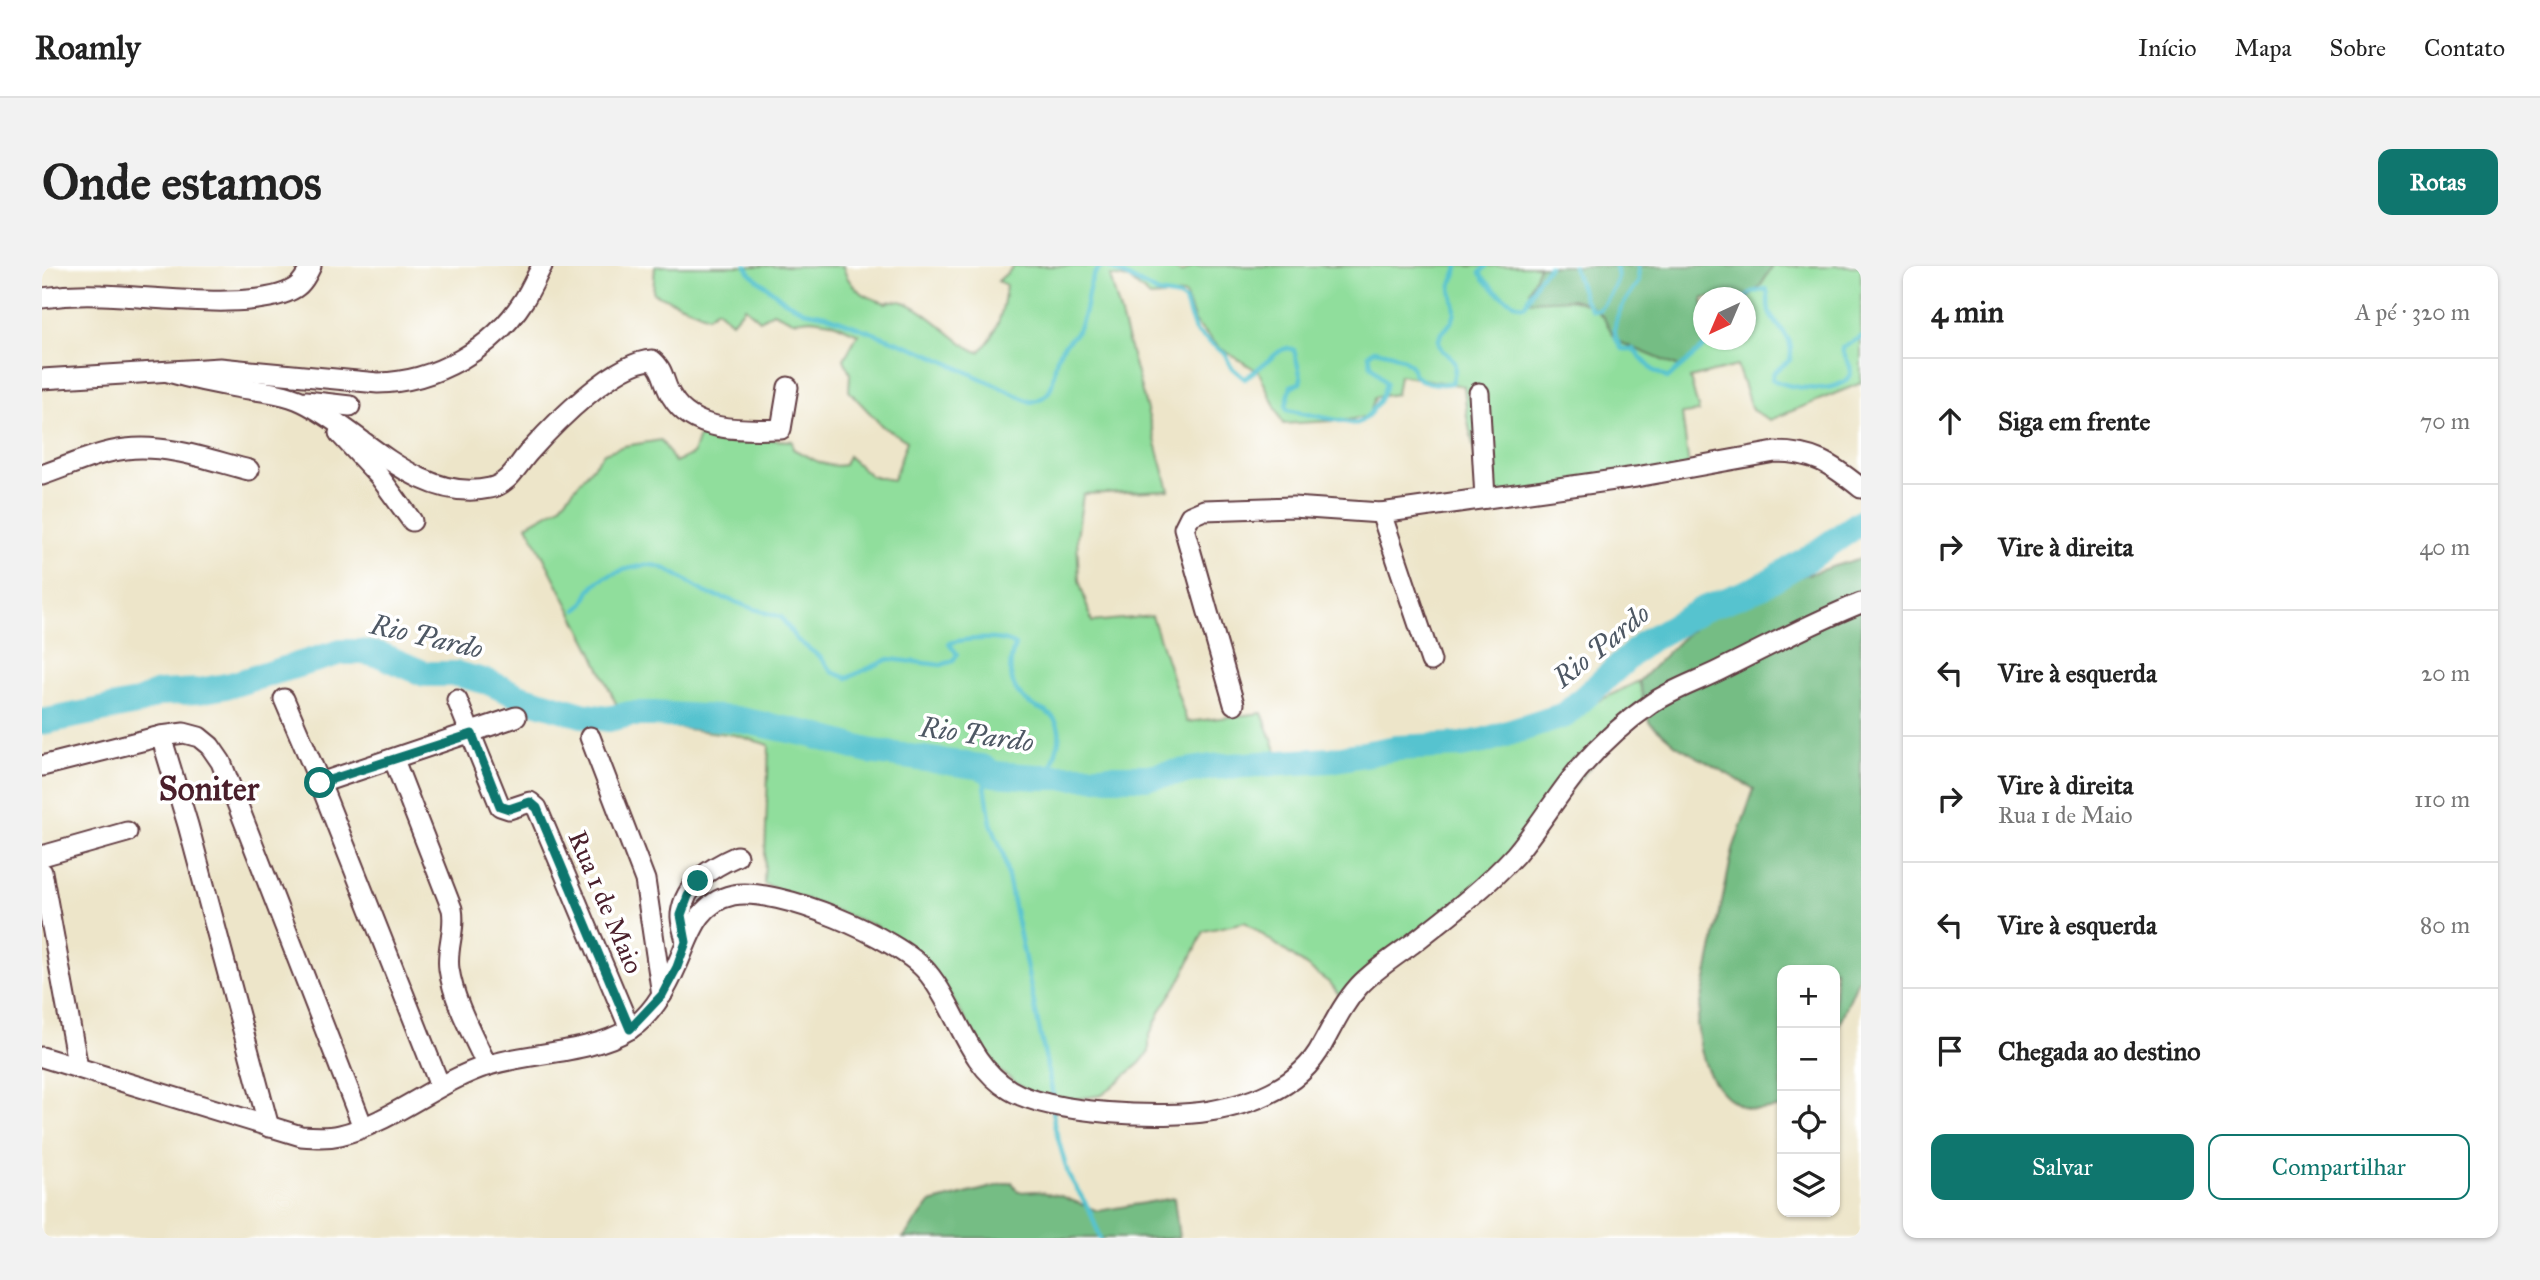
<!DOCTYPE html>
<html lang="pt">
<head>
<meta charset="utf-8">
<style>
  :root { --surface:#fff; --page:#f2f2f2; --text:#222; --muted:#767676; --line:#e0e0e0; --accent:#0f766e }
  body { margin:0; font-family:"IM FELL Great Primer",serif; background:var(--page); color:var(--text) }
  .controls { position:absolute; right:21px; bottom:21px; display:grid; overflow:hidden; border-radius:14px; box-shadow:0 2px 5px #0004 }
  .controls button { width:63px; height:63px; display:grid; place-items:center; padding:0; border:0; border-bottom:2px solid var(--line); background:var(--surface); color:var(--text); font:35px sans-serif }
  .compass { position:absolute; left:1651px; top:21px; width:63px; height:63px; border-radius:50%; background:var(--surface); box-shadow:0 2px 5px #0004; rotate:224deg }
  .stop { position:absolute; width:21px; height:21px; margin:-16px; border:5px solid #0f766e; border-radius:50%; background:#fff }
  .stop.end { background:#0f766e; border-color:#fff; box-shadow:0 2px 7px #0008 }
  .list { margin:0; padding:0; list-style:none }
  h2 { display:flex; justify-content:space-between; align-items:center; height:91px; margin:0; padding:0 28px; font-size:30px }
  h2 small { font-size:23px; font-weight:400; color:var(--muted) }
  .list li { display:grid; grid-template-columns:46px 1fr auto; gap:21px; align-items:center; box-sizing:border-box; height:126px; padding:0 28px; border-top:2px solid var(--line) }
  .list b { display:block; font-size:26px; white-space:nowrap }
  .list p { margin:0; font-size:23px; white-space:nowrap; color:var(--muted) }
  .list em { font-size:23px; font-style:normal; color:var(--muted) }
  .actions { display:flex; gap:14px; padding:21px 28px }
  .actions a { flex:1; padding:16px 0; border:2px solid var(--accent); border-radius:14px; text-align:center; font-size:24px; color:var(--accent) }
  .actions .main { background:var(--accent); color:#fff }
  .icon { flex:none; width:38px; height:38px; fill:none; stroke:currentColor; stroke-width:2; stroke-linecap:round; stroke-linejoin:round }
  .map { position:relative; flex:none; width:1819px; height:972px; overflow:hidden; border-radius:14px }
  header { display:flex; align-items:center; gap:42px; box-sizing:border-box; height:98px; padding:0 35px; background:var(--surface); border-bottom:2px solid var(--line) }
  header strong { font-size:33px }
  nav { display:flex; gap:38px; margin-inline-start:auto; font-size:24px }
  .intro { display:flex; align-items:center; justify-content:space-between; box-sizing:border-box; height:168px; padding:0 42px }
  h1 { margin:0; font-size:49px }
  .button { padding:18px 32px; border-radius:14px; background:var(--accent); color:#fff; font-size:24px; font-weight:700 }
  main { display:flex; gap:42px; padding:0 42px }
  aside { flex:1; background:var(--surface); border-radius:14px; box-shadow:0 2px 5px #0004 }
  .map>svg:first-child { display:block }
</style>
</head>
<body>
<header>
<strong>Roamly</strong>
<nav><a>Início</a><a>Mapa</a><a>Sobre</a><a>Contato</a></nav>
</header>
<div class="intro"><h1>Onde estamos</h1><a class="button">Rotas</a></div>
<main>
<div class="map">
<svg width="1819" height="972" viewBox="0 0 1819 972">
  <rect width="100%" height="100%" fill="#fff"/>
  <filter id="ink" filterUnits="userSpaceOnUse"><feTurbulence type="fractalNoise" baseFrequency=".0143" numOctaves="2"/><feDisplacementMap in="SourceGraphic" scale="14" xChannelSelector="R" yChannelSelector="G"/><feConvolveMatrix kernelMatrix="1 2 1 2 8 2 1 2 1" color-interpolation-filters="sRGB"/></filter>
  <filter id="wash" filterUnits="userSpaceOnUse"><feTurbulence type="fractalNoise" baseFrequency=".00686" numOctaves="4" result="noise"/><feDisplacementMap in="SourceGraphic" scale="28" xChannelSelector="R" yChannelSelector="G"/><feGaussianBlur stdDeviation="1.57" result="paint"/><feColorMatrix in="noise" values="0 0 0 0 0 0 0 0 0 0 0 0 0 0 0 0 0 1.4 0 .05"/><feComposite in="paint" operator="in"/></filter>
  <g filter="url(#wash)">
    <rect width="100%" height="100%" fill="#ede5c9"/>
    <path fill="#90de9c" stroke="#6d7e64" stroke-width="2" d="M 613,0 L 801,0 C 806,22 824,32 844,37 C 870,23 912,79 937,86 C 955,71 962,42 964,19 L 956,15 L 973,0 L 1126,0 L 1140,7 L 1151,0 L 1497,0 L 1487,34 C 1513,32 1543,28 1561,51 C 1566,58 1570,67 1575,75 L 1657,87 L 1669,74 L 1703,74 L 1704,35 L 1719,19 L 1731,0 L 1819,0 L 1819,117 L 1728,154 L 1710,144 L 1695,100 L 1648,112 L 1657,146 L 1640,148 L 1647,201 L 1442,233 L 1425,151 L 1422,120 L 1357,109 L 1354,128 L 1333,131 L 1327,150 L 1306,154 L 1241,158 L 1217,106 L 1178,82 L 1154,58 L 1143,28 L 1108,31 L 1087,13 L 1068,10 L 1127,224 L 1041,228 L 1035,271 L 1037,314 L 1050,356 L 1110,350 L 1145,456 L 1220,447 L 1240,500 L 1321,483 L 1424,478 L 1526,450 L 1597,415 L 1604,442 L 1439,618 L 1300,733 L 1289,718 L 1203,656 L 1162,665 L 1139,713 L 1119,744 L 1107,771 L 1107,786 L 1098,797 L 1060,829 L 1003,838 L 955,803 L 886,696 L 836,661 L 722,618 L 727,479 L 693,469 L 582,455 L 550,385 L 485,259 L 517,241 L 562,187 L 582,180 L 619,174 L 633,196 L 651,188 L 657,170 L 750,175 L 751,183 C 767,191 784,203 802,199 L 806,190 L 829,210 L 851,214 L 865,175 L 840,160 L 807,125 L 808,108 L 802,93 L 816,68 L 789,56 L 769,53 L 751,55 L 731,46 L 718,54 L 703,41 L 690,56 L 675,43 L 666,50 L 611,27 Z"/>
    <g fill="#74bd84" stroke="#5f6e58" stroke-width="2">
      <path d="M 1497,0 L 1731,0 L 1719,19 L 1704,35 L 1703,32 L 1661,32 L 1661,74 L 1669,74 L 1657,87 L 1637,101 L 1575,75 L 1561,51 L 1547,38 L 1530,33 L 1487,35 L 1487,25 Z"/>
      <path d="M 1819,292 L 1819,707 L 1793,768 L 1793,704 L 1740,704 L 1740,841 C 1731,842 1716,846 1707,843 C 1668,830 1658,792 1655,757 L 1691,583 L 1712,523 L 1634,479 L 1607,456 L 1597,415 L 1638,374 L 1664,352 L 1681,343 L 1753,312 Z"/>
      <path d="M 970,916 L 976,926 L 994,925 L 1019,930 L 1056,945 L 1132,932 L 1137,972 L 861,972 L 888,937 Z"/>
    </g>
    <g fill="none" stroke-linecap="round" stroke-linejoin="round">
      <g stroke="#56c3cf" stroke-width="4.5">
        <path d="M 704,0 L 709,8 L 743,35 L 762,45 L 783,49 L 885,87 L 989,136 C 1017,130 1008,111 1016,89 C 1019,80 1027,75 1033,68 C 1038,63 1040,55 1042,48 C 1047,32 1045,7 1062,0"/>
        <path d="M 1065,0 L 1116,27 L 1137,31 L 1143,35 L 1153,65 L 1183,88 L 1189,101 L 1203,113 L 1239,84 L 1246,82 L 1252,84 L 1259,112 L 1258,117 L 1249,120 L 1244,140 L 1245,144 L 1314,158 C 1328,152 1341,132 1344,117 L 1329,99 L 1327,88 L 1332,84 C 1343,86 1360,89 1368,99 C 1371,101 1370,106 1373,109 C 1380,118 1400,119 1410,117 C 1421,81 1397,95 1397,75 C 1396,67 1408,61 1411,53 C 1416,41 1409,32 1409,20 C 1410,13 1415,8 1416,0"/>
        <path d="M 1444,0 L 1438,7 C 1448,22 1463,34 1480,40 L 1483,39 L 1495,14 L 1507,0"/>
        <path d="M 1531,0 L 1543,34 L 1550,44 L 1557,44 L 1569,28 L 1576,12 L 1574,0"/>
        <path d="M 1596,0 L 1597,15 C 1584,35 1561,59 1580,83 L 1591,83 L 1611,104 L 1625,112 C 1629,110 1663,80 1670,74"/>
        <path d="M 1703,32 L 1711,26 L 1724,23 C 1729,31 1723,41 1729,50 C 1738,65 1753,71 1748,94 L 1732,106 L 1730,113 C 1745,123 1800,130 1808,108 C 1811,98 1801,91 1800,82 L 1819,71"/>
        <path d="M 535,344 C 545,337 545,326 553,318 C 564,308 600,296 615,300 C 633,304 649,321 667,328 C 674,331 681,331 688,334 C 705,340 720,347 739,351 L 754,373 L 778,391 L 790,406 L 805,412 L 847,393 L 899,399 L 911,395 L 915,388 L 907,377 C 922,373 960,369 973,379 C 965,401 966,422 987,437 C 998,445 1011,445 1016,460 C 1021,474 1011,488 1010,503 L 1018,512"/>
        <path d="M 940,501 L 949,557 L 961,587 L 1011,829"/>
        <path d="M 1011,843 L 1012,858 L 1026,908 L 1048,945 L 1058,972"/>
      </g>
      <path stroke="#56c3cf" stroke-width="26" d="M 0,456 L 94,437 L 117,427 L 157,425 L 189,419 L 299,386 L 319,386 L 339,389 L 383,408 L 415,408 L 446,416 L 479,431 L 540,449 L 566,453 L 588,448 L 612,448 L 694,453 L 767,468 L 826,485 L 940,501 L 952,508 L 996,511 L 1105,511 L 1169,501 L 1289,494 L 1354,482 L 1419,479 L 1441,475 L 1523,449 L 1602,377 L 1659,344 L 1716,322 L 1773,288 L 1819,256"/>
    </g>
  </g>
  <g filter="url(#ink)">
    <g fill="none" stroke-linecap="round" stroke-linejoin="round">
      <g stroke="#623d43" stroke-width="23">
        <g id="minor">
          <path d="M 0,32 C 20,29 39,28 60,29 C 106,30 215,46 253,22 C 261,17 265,8 269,0"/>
          <path d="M 126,106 C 150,113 174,118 199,122 C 219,125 242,127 261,136 C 319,164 376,238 448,222 C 468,218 476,197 489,184 C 513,157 574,95 610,94 C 623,104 621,118 630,131 C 651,167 702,164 739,163 L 746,121"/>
          <path d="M 0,113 L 178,102 L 336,117 C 393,116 451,83 482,34 C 489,23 494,11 500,0"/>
          <path d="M 1437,127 L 1443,232"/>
          <path d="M 264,135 L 308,140"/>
          <path d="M 297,167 L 337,210 L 370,255"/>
          <path d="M 0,209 C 27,200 55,186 84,183 C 125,178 168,194 207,204"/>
          <path d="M 1389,395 L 1339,247 L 1594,211 L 1733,186 C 1772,186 1789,198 1819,222"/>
          <path d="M 242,433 L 278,517 L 398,820"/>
          <path d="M 415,434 L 458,540 L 467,543 L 488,536 L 495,542 L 588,763"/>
          <path d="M 1192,438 L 1142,262 L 1148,250 L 1162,244 L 1251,241 L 1339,247"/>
          <path d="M 119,470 L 146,559 L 227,861"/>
          <path d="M 548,471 L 603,614 L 620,729"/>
          <path d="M 352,494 L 410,643 C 414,664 404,682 407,703 C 412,737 431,769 445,800"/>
          <path d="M 0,500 L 119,470 L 142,467 L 157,471 L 168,480 L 179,496 L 321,861"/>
          <path d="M 278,517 L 474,451"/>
          <path d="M 0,590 L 85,566"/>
          <path d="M 0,606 L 36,802"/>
          <path d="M 644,676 C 643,668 638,657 639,648 C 643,617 670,601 695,590"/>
          <path d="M 0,791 L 259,870 C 272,871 285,872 298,869 C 349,857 395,815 447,799 C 491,786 549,787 588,763 C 610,749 624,724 634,701 C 648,671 654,637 691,629 C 735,620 857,672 885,706 C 916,743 924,797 968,824 C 1008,848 1122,853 1168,845 C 1209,838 1253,822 1276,786 C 1289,764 1299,740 1317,720 C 1332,704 1352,691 1370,678 C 1406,650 1443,622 1473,589 C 1496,562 1514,531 1537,503 C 1557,480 1584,455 1609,438 C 1629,424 1656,415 1678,404 C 1725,381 1771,356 1819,337"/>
        </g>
      </g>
      <use href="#minor" stroke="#fff" stroke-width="19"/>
    </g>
  </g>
  <g fill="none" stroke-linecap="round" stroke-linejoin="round" filter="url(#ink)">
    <path stroke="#0f766e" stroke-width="9" d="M 278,517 L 430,468 L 458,540 L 467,543 L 488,536 L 495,542 L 588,763 L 620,729 L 635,701 L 644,676 L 639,649 L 646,630 L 656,615"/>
  </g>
  <g text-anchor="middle" stroke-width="7" stroke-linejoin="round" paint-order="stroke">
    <g font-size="26" fill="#4a1f2b" stroke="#fff">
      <text transform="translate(564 636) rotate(67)" y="9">Rua 1 de Maio</text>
    </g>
    <g font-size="28" font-style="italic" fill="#4e5864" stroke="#fff">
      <text transform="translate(385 370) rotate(13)" y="10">Rio Pardo</text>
      <text transform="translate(1559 379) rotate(-39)" y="10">Rio Pardo</text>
      <text transform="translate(935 468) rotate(8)" y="10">Rio Pardo</text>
    </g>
    <g font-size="33" font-weight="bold" fill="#4a1f2b" stroke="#fff">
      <text x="167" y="534">Soniter</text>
    </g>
  </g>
</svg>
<div class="controls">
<button>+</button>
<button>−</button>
<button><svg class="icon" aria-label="locate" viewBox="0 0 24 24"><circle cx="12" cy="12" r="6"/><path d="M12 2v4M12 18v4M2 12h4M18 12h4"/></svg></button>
<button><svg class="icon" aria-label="layers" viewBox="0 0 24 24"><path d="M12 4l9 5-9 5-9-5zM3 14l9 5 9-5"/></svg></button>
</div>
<svg class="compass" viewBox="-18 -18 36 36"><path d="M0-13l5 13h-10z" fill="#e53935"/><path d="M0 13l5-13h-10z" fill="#767676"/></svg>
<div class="stop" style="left:278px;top:517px"></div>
<div class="stop end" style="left:656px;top:615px"></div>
</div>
<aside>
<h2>4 min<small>A pé · 320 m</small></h2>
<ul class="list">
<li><svg class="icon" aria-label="ahead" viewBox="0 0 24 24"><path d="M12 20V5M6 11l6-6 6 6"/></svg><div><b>Siga em frente</b></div><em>70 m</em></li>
<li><svg class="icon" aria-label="right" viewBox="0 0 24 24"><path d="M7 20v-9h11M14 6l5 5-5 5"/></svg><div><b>Vire à direita</b></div><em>40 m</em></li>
<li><svg class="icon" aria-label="left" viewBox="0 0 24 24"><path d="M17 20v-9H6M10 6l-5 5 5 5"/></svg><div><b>Vire à esquerda</b></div><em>20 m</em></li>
<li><svg class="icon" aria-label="right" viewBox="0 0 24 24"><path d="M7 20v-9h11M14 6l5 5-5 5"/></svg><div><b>Vire à direita</b><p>Rua 1 de Maio</p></div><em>110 m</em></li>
<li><svg class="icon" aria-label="left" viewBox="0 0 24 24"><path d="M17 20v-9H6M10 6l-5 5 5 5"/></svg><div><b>Vire à esquerda</b></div><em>80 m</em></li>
<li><svg class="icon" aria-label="arrive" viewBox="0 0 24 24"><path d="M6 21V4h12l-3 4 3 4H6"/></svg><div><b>Chegada ao destino</b></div></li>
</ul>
<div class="actions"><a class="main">Salvar</a><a>Compartilhar</a></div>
</aside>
</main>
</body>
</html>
